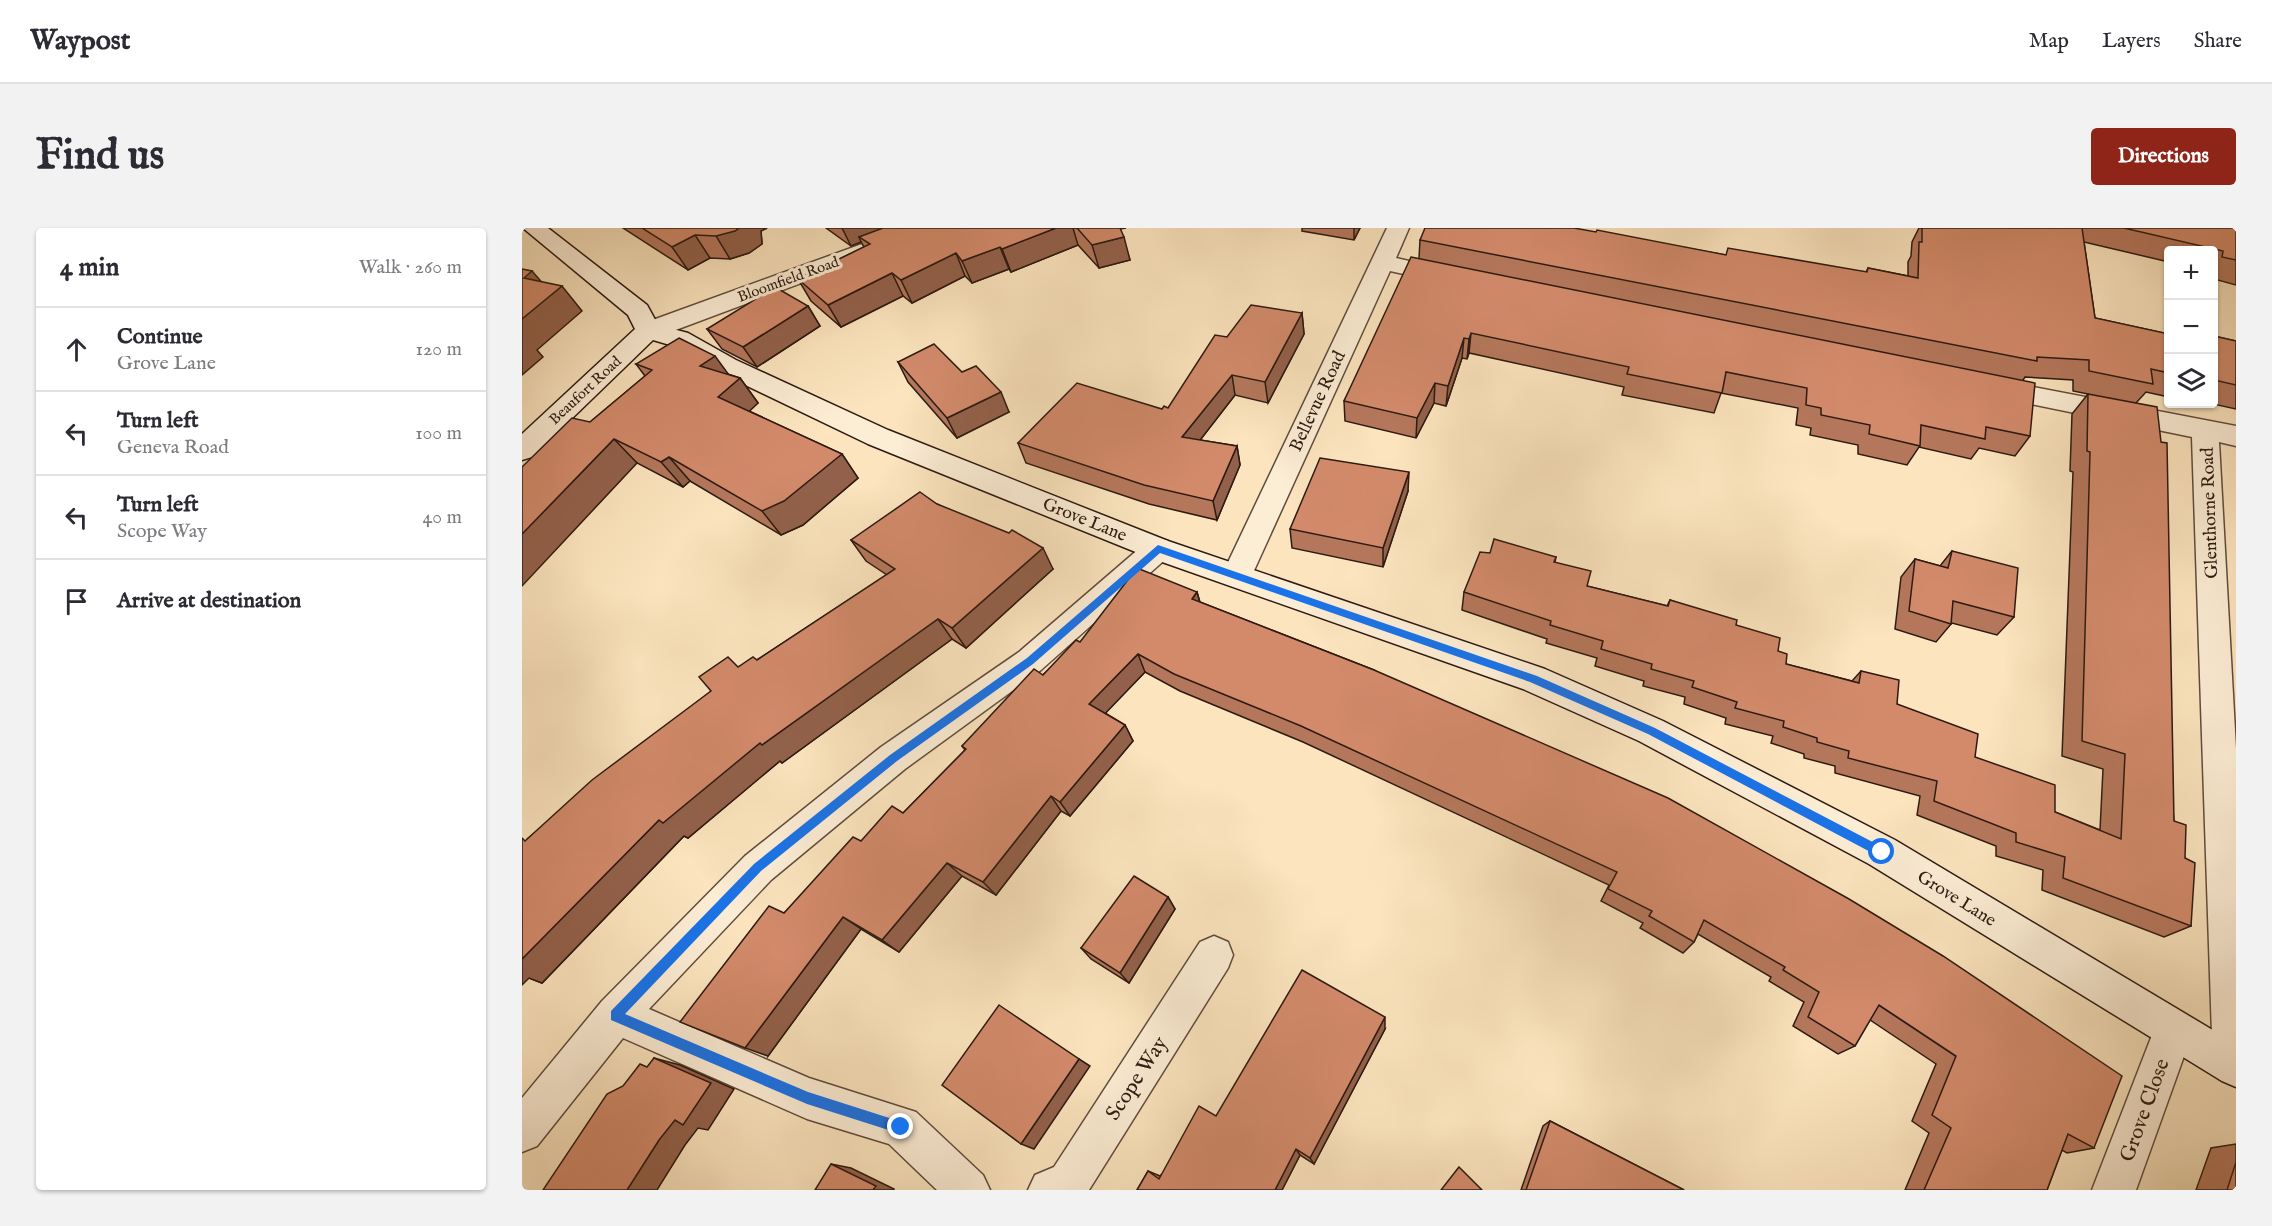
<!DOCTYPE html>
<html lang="en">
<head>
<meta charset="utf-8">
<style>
  :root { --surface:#fff; --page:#f2f2f3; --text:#2b2b33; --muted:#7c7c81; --line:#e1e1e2; --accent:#8f2418 }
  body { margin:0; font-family:"IM FELL English",serif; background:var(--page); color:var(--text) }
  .controls { position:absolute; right:18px; top:18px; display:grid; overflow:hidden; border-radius:6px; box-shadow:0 2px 4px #0004 }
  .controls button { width:54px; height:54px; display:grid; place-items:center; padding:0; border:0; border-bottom:2px solid var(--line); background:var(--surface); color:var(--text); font:30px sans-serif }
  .stop { position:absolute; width:18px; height:18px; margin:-14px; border:4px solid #1a73e8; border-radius:50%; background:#fff }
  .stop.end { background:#1a73e8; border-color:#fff; box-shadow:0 2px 6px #0008 }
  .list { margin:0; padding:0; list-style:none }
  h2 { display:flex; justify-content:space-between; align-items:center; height:78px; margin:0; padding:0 24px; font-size:26px }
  h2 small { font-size:20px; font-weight:400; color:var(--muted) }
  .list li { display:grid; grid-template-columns:39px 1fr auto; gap:18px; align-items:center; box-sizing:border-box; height:84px; padding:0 24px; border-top:2px solid var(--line) }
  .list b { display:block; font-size:22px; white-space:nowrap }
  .list p { margin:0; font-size:20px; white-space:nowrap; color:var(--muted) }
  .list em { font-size:20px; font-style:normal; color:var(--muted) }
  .icon { flex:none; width:33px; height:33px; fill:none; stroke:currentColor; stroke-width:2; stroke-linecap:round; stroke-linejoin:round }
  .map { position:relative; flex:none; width:1714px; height:962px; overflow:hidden; border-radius:6px }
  header { display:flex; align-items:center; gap:36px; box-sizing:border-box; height:84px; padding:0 30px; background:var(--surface); border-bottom:2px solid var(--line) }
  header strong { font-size:28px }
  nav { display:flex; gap:33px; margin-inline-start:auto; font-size:21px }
  .intro { display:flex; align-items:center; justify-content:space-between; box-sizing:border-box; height:144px; padding:0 36px }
  h1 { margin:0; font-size:42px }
  .button { padding:15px 27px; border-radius:6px; background:var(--accent); color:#fff; font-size:21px; font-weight:700 }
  main { display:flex; gap:36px; padding:0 36px }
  aside { flex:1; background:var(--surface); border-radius:6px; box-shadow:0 2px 4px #0004 }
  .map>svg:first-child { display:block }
</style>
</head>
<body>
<header>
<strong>Waypost</strong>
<nav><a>Map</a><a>Layers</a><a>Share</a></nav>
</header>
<div class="intro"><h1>Find us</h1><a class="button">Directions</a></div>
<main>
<aside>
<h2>4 min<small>Walk · 260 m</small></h2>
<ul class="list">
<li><svg class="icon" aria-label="ahead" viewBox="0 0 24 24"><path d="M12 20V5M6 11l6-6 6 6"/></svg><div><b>Continue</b><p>Grove Lane</p></div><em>120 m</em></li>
<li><svg class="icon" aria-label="left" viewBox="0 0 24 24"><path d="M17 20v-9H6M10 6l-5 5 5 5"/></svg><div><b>Turn left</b><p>Geneva Road</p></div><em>100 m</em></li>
<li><svg class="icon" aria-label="left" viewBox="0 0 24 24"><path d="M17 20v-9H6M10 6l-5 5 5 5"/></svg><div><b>Turn left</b><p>Scope Way</p></div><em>40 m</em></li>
<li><svg class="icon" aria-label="arrive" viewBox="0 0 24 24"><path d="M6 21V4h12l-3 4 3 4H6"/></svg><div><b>Arrive at destination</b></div></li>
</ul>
</aside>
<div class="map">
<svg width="1714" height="962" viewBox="0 0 1714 962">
  <rect width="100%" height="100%" fill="#fbe4be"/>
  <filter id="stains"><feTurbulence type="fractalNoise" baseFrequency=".00333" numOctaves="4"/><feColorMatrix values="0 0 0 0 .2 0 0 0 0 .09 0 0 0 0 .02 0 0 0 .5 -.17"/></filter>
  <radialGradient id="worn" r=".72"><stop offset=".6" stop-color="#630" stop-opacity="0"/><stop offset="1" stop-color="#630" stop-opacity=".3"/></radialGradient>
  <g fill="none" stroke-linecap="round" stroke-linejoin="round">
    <g stroke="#604c3d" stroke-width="3">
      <g id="street">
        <path d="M 384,0 L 416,0 L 413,5 L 135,109 L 126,111 L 117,109 L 114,103 L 117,97 Z"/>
        <path d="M 865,0 L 887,0 L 874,30 L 935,44 L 939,49 L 935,54 L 927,56 L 868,43 L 730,347 L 726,355 L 715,359 L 704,355 L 700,347 Z"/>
        <path d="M 1469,151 L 1714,198 L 1714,218 L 1697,214 L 1714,521 L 1714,856 L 1711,857 L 1697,851 L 1691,837 L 1670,209 L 1460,166 L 1456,160 L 1460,154 Z"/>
        <path d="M 636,310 L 646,313 L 651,321 L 646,329 L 519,442 L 383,541 L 249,652 L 127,781 L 287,850 L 394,884 L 461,947 L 468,962 L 415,962 L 367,916 L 285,891 L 101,810 L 15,918 L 0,924 L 0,870 L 80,773 L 223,628 L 359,519 L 497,424 L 626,313 Z"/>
        <path d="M 692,708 L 706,714 L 711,727 L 706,740 L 567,962 L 506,962 L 513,947 L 532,939 L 678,714 Z"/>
        <path d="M 1651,783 L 1665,789 L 1671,803 L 1614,962 L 1570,962 L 1637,789 Z"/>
      </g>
    </g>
    <g stroke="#2d1a12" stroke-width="3">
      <path id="secondary" d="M 1,0 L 26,0 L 125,77 L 136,97 L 166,105 L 214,132 L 366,202 L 646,313 L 1023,441 L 1141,493 L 1373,612 L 1714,816 L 1714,859 L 1700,853 L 1347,636 L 1117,513 L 1001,461 L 626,329 L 346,216 L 196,144 L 148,117 L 131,112 L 10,229 L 0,232 L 0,206 L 113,101 L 106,87 Z"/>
    </g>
    <use href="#street" fill="#fcedd5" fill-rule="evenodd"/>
    <use href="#secondary" fill="#fcedd5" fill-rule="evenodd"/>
  </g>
  <g fill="#b5775c" stroke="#2d1a12" stroke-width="1.5">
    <path d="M 101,0 L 245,0 L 239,3 L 240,16 L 227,25 L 208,31 L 188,30 L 166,42 Z"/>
    <path d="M 304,0 L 604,0 L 598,1 L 608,32 L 577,40 L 556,17 L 489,44 L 487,41 L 450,55 L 443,48 L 390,75 L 381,68 L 319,99 L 289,73 L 276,51 L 342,19 L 339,14 L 329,18 Z"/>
    <path d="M 780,0 L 838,0 L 832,12 L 780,3 Z"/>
    <path d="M 1397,0 L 1714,0 L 1714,57 L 1692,51 L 1692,22 L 1647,22 L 1647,34 L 1562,14 L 1573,90 L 1647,106 L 1647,169 L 1624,164 L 1614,175 L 1652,593 L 1663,630 L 1669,698 L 1642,709 L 1520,662 L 1521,642 L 1474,628 L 1474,618 L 1395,587 L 1398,568 L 1313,545 L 1313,538 L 1282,530 L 1282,526 L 1249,515 L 1251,508 L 1203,496 L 1204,490 L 1162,476 L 1163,469 L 1121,458 L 1122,453 L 1073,438 L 1075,430 L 1024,415 L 1025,411 L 940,382 L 942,364 L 968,325 L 1034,329 L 1033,334 L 1065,358 L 1145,378 L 1148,372 L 1214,397 L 1256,423 L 1264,436 L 1330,453 L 1339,443 L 1375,476 L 1533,584 L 1578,602 L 1581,541 L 1540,528 L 1551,244 L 1548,243 L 1550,186 L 1566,166 L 1551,163 L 1551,152 L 1503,149 L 1501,152 L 1508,208 L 1493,228 L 1457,220 L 1449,231 L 1397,219 L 1385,237 L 1336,226 L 1336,217 L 1288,207 L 1289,200 L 1274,197 L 1276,180 L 1199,165 L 1192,185 L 1100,167 L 1102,159 L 947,125 L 945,131 L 940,130 L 924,178 L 912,175 L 894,210 L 823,193 L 822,173 L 897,30 L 898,12 L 1074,4 L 1204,27 L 1344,44 L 1346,40 L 1386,48 L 1386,34 L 1389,28 L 1390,14 Z"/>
    <path d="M 286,78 L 298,98 L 235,139 L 200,121 L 185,101 Z"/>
    <path d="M 780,85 L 782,106 L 746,175 L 713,167 L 678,212 L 715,218 L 718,237 L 695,292 L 627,276 L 504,235 L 496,215 L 646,180 L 705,109 Z"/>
    <path d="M 1692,108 L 1714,113 L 1714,181 L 1691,176 Z"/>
    <path d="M 376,134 L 487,184 L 435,210 L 386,154 Z"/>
    <path d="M 114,136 L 206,146 L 218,150 L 236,175 L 227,183 L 320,226 L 336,250 L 281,297 L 259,307 L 168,253 L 161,259 L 115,235 L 68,194 L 123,148 Z"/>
    <path d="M 886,263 L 861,339 L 770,320 L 768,301 Z"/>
    <path d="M 415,276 L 531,341 L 444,420 L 430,411 L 260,535 L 258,533 L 166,610 L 162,608 L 20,755 L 7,750 L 5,611 L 189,463 L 216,439 L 235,432 L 365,347 L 344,333 L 329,312 Z"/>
    <path d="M 1430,323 L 1492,389 L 1475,407 L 1430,395 L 1429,396 L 1414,414 L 1373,401 L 1379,349 L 1393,331 L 1418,338 Z"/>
    <path d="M 675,364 L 678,374 L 852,442 L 1572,920 L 1545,925 L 1540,922 L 1525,962 L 1383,962 L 1407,905 L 1390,893 L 1414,836 L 1348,792 L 1333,818 L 1316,826 L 1271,798 L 1282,774 L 1247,753 L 1249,749 L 1176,706 L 1172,714 L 1161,725 L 1118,700 L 1121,695 L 1079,673 L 1087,657 L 781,514 L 658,463 L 623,444 L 583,485 L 603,497 L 611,513 L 548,588 L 539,583 L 474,667 L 440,648 L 377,724 L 339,701 L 246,828 L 262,685 L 339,613 L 381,585 L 443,522 L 440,518 L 558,414 Z"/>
    <path d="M 646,669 L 653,681 L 607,755 L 569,731 L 559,720 Z"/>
    <path d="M 863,801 L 792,936 L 778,927 L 760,962 L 615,962 L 626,943 L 638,948 L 694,888 Z"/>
    <path d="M 1028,893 L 1162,962 L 999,962 L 1021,898 Z"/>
    <path d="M 1714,916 L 1714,962 L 1674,962 L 1689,920 Z"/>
  </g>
  <g fill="#93614b" stroke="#2d1a12" stroke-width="1.5">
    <path d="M 217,0 L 245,0 L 239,3 L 240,16 L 227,25 L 208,31 L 194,8 Z"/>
    <path d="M 320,0 L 377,0 L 337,9 L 339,14 L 329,18 Z"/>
    <path d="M 534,0 L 551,0 L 556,17 L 489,44 L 480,21 Z"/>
    <path d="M 832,0 L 838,0 L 832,12 Z"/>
    <path d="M 173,7 L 188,30 L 166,42 L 150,19 Z"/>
    <path d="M 602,9 L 608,32 L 577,40 L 570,17 Z"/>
    <path d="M 478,19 L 487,41 L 450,55 L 440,33 Z"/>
    <path d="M 434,25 L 443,48 L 390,75 L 379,52 Z"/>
    <path d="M 0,42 L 10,43 L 30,66 L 40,58 L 60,83 L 15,122 L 21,129 L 0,147 L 0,91 L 4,62 Z"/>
    <path d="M 370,45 L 381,68 L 319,99 L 306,77 Z"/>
    <path d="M 286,78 L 298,98 L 235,139 L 221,119 Z"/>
    <path d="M 780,85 L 782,106 L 746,175 L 743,154 Z"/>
    <path d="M 949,105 L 947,125 L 945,131 L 947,111 Z"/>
    <path d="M 942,110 L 940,130 L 924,178 L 926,158 Z"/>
    <path d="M 193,128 L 212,154 L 178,138 Z"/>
    <path d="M 710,147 L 713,167 L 665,229 L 660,209 Z"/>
    <path d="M 218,150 L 236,175 L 215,195 L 196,169 Z"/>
    <path d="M 913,155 L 912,175 L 894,210 L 895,190 Z"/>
    <path d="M 479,164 L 487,184 L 435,210 L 425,190 Z"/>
    <path d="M 92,211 L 115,235 L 0,358 L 0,306 Z"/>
    <path d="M 715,218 L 718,237 L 695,292 L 691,273 Z"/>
    <path d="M 320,226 L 336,250 L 281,297 L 259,307 L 240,283 Z"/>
    <path d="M 147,229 L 168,253 L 161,259 L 139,234 Z"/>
    <path d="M 887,244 L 886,263 L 861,339 L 861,320 Z"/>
    <path d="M 521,320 L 531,341 L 444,420 L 430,400 Z"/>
    <path d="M 675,364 L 680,383 L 670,371 Z"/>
    <path d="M 416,391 L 430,411 L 260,535 L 258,533 L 166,610 L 162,608 L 20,755 L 7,750 L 0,757 L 0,731 L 137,592 L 238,515 Z"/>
    <path d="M 616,426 L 623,444 L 576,493 L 567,476 Z"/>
    <path d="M 603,497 L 611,513 L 548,588 L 538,574 Z"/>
    <path d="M 529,568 L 539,583 L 474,667 L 461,654 Z"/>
    <path d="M 425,635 L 440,648 L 377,724 L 360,712 Z"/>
    <path d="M 646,669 L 653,681 L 607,755 L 598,745 Z"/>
    <path d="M 321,689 L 339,701 L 246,828 L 223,820 Z"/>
    <path d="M 863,789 L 863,801 L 792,936 L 788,930 Z"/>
    <path d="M 132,830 L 158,837 L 212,861 L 186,902 L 176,900 L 163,917 L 135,962 L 105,962 L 137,912 Z"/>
    <path d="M 557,831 L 568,838 L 512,921 L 499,916 Z"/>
    <path d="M 774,921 L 778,927 L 760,962 L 753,962 Z"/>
    <path d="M 309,936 L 329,940 L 372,961 L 372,962 L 351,962 Z"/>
  </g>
  <g fill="#d28a6b" stroke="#2d1a12" stroke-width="1.5">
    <path d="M 120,0 L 217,0 L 213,3 L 194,8 L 173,7 L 150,19 Z"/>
    <path d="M 361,0 L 534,0 L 480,21 L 478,19 L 440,33 L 434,25 L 379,52 L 370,45 L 306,77 L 276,51 L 348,16 L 337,9 Z"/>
    <path d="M 555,0 L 598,0 L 602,9 L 570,17 Z"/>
    <path d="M 903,0 L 1052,0 L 1074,4 L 1075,2 L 1204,27 L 1206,20 L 1345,44 L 1346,40 L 1396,50 L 1397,14 L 1400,14 L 1400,0 L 1560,0 L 1573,90 L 1647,106 L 1647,145 L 1629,141 L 1631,156 L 1567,143 L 1567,132 L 1515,129 L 1515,133 L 898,12 Z"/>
    <path d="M 1602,0 L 1714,0 L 1714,32 L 1700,29 L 1701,23 Z"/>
    <path d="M 889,29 L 1513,155 L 1508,208 L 1464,199 L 1463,211 L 1399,197 L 1398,218 L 1347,206 L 1348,197 L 1299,187 L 1299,180 L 1284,177 L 1285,160 L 1204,144 L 1200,165 L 1105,146 L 1107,139 L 949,105 L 947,111 L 942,110 L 926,158 L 913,155 L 895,190 L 822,173 Z"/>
    <path d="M 0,41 L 10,43 L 2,50 L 40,58 L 0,91 Z"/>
    <path d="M 253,59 L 286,78 L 221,119 L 185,101 Z"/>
    <path d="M 729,77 L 780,85 L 743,154 L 710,147 L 660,209 L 715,218 L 691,273 L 622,257 L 496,215 L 555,155 L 640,181 L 642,178 L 646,180 L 693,107 L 705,109 Z"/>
    <path d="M 1692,108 L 1714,113 L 1714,157 L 1692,152 Z"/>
    <path d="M 157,110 L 193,128 L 178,138 L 218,150 L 196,169 L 320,226 L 262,273 L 240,283 L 147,229 L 139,234 L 92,211 L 0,306 L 0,239 L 50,190 L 68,194 L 130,142 L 114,136 Z"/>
    <path d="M 412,116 L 440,144 L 454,138 L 479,164 L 425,190 L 376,134 Z"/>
    <path d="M 1566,166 L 1635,179 L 1639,214 L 1645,215 L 1652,593 L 1664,597 L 1663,630 L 1673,635 L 1669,698 L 1541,650 L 1543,629 L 1494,614 L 1494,605 L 1412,573 L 1415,553 L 1326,530 L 1327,523 L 1295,514 L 1295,510 L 1261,499 L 1262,493 L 1213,480 L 1215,474 L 1170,459 L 1172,453 L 1129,441 L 1130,436 L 1079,421 L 1081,413 L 1028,397 L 1029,393 L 942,364 L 958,324 L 968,325 L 972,311 L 1034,329 L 1032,334 L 1069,343 L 1065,358 L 1146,378 L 1148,372 L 1215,392 L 1214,397 L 1258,410 L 1256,423 L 1265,426 L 1264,436 L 1337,455 L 1339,443 L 1377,452 L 1375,476 L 1456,506 L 1453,529 L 1533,557 L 1533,584 L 1599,611 L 1603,526 L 1560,513 L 1568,224 L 1565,223 Z"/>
    <path d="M 798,230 L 887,244 L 861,320 L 768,301 Z"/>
    <path d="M 398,264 L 415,276 L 487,305 L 490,302 L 521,320 L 430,400 L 416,391 L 240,517 L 238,515 L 141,595 L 137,592 L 0,731 L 0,610 L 3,613 L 70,552 L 189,463 L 177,449 L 206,429 L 216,439 L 231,429 L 235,432 L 373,341 L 329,312 Z"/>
    <path d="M 1430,323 L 1496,340 L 1492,389 L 1431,373 L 1429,396 L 1387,383 L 1393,331 L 1426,340 Z"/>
    <path d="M 615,340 L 675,364 L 670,371 L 852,442 L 1146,570 L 1327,671 L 1421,728 L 1600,848 L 1572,920 L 1546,906 L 1525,962 L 1402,962 L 1429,900 L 1410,887 L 1434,828 L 1357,777 L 1333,818 L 1286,789 L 1297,764 L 1261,742 L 1263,739 L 1182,692 L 1172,714 L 1127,688 L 1130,683 L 1086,661 L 1095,644 L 779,498 L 652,446 L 616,426 L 567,476 L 603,497 L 538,574 L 529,568 L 461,654 L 425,635 L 360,712 L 321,689 L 223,820 L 158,794 L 247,678 L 262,685 L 331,609 L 339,613 L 370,578 L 381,585 L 444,521 L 440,518 L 512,441 L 521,447 L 554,412 L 558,414 Z"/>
    <path d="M 612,648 L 646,669 L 598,745 L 559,720 Z"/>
    <path d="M 780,742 L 863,789 L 788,930 L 774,921 L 753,962 L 615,962 L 626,943 L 637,951 L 677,878 L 694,888 Z"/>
    <path d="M 477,777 L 557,831 L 499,916 L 420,857 Z"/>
    <path d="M 132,830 L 189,855 L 161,897 L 153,892 L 137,912 L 105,962 L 21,962 L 85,866 L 101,858 L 118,836 L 125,839 Z"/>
    <path d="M 1028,893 L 1162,962 L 1004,962 Z"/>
    <path d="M 1714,934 L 1714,962 L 1705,962 Z"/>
    <path d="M 309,936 L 354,958 L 351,962 L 293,962 Z"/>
    <path d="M 937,939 L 960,962 L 919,962 Z"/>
  </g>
  <path fill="#1a73e8" d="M 636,317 L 1015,448 L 1133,500 L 1364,621 L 1365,624 L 1360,629 L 1356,628 L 1126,506 L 1008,454 L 638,325 L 511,436 L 375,533 L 239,643 L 103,786 L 286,864 L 383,895 L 383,904 L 379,906 L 285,876 L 89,792 L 89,783 L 232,636 L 368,527 L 505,430 Z"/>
  <g text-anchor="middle" stroke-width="6" stroke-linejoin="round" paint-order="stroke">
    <g font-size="15" fill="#2d1a12" stroke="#fcedd5">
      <text transform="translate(266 51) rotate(-20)" y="5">Bloomfield Road</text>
      <text transform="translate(63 162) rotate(-43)" y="5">Beaufort Road</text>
    </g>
    <g font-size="18" fill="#2d1a12" stroke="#fcedd5">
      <text transform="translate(795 173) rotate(-65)" y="6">Bellevue Road</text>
      <text transform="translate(1687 285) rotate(-92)" y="6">Glenthorne Road</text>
      <text transform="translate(563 291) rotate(22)" y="6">Grove Lane</text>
      <text transform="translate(1435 670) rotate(32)" y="6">Grove Lane</text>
    </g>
    <g font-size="21" fill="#2d1a12" stroke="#fcedd5">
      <text transform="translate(614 850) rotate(-57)" y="7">Scope Way</text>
      <text transform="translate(1622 882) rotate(-70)" y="7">Grove Close</text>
    </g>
  </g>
  <rect width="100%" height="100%" filter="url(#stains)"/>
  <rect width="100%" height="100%" fill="url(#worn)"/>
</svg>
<div class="controls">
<button>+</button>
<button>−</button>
<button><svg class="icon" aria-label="layers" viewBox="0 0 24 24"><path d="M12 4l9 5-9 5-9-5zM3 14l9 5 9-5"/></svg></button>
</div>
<div class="stop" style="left:1360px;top:624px"></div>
<div class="stop end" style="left:379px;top:899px"></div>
</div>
</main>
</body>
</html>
